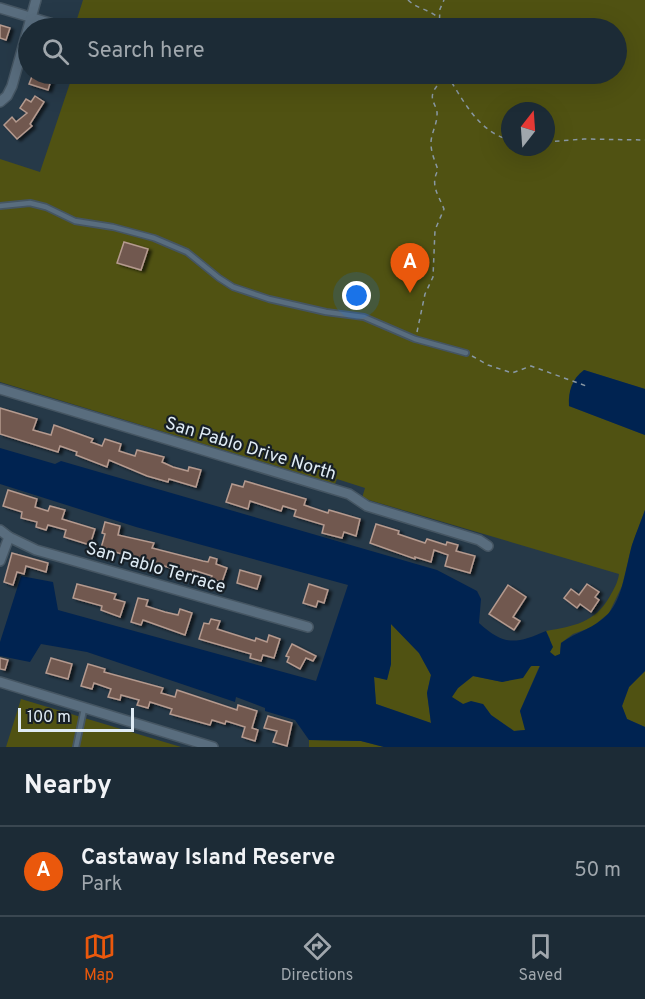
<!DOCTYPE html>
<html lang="en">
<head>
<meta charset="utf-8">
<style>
  :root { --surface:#1c2b36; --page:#25333e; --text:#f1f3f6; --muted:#a0a7ad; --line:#3a4751; --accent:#ea580c }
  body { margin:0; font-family:Overpass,sans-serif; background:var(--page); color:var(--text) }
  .compass { position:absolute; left:501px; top:102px; width:54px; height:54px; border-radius:50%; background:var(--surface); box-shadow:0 6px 24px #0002; rotate:17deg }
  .scale { position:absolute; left:18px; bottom:15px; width:116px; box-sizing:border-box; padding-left:6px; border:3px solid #e0ecf5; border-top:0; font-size:16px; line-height:21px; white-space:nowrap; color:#e0ecf5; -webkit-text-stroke:4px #171f26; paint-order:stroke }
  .you { position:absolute; left:357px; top:296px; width:21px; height:21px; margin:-15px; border:4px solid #fff; border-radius:50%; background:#1a73e8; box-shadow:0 0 0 9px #1a73e833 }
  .badge { display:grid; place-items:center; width:39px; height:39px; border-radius:50%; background:var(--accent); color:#fff; font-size:20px; font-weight:700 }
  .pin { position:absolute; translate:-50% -50px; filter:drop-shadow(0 2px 3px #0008) }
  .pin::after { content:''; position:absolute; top:32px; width:21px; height:18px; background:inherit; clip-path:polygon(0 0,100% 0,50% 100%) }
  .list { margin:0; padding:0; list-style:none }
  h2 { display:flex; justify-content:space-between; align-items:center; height:78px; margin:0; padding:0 24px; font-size:26px }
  h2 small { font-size:20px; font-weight:400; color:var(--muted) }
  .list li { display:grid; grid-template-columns:39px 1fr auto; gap:18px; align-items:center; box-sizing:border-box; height:90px; padding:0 24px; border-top:2px solid var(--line) }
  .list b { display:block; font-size:22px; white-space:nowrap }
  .list p { margin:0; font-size:20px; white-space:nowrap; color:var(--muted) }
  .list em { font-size:20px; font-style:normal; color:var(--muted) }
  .icon { flex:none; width:33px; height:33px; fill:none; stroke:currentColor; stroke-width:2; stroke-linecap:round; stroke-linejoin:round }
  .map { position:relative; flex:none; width:645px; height:747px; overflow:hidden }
  .search { position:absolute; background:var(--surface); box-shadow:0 6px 24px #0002; left:18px; right:18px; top:18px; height:66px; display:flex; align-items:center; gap:15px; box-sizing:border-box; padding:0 21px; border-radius:33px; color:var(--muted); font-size:22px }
  .sheet { height:168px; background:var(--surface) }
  nav { display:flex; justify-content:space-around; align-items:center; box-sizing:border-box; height:84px; border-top:2px solid var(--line); background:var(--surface); font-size:16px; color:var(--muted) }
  nav a { display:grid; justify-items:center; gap:3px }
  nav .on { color:var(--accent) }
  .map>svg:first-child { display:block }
</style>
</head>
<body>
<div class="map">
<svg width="645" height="747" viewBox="0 0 645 747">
  <defs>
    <filter id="shadow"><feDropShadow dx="3.5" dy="2" stdDeviation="1.5" flood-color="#0009"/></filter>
  </defs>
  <rect width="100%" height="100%" fill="#263948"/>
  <g fill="#505212" fill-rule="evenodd">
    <path d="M 83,0 L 645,0 L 645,389 L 584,370 L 569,406 L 645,435 L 645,510 L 632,545 L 622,586 L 609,613 L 592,627 L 573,634 L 561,643 L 560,654 L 554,657 L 550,652 L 550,639 L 546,631 C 574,626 595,623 610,596 C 614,589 618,582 619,574 L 362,498 L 365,488 L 337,479 L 335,484 L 0,382 L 0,159 L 40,172 L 73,74 L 616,74 L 616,28 L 85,28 L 86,23 L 77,19 ZM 510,111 L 546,111 L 546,147 L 510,147 Z"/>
    <path d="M 390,623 L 419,653 L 431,675 L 427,693 L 431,723 L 376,704 L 374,677 L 387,679 L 391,664 Z"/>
    <path d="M 540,665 L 520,711 L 526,730 L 514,731 L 491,715 L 483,704 L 463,704 L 451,697 L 458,688 L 473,676 L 503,682 L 532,666 Z"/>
    <path d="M 645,671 L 645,727 L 627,719 L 622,706 L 629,687 Z"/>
    <path d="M 21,699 L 181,747 L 6,747 Z"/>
    <path d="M 309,740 L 361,741 L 384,747 L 309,747 Z"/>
  </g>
  <g fill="#002351" fill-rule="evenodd">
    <path d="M 584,370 L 645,389 L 645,435 L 569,406 C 568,391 572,379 584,370 Z"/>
    <path d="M 0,448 L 55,464 L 61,461 L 437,570 L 477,591 L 481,599 L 479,623 C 504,646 516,644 546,631 L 553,647 L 550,652 L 555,656 L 560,654 L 561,643 C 576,632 595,628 608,614 C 623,598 626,566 632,545 C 636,533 641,521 645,510 L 645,671 L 629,687 L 622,706 L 627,719 L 645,727 L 645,747 L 384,747 L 361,741 L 309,740 L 295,720 L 265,711 L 265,708 L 236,697 L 235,702 L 87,652 L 41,644 L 30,662 L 0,656 L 0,642 L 21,576 L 53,582 L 58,610 L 316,681 L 348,585 L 136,527 L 0,484 ZM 391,624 L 419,653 L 431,675 L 427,693 L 431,723 L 376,704 L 374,677 L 387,680 L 391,664 ZM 531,666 L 540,666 L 520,711 L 525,730 L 514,731 L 491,715 L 483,704 L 471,701 L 463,704 L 452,697 L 458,688 L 473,676 L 502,682 L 523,678 Z"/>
  </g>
  <g fill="#71594f" stroke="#b59a8f" stroke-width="1.5" filter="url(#shadow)">
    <path d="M 0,25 L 10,28 L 6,40 L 0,38 Z"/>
    <path d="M 33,74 L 53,74 L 48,90 L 29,84 Z"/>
    <path d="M 35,96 L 44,102 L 30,124 L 32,126 L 17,139 L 4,125 L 12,117 L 16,122 L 27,113 L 20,108 L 26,99 L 31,102 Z"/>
    <path d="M 124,242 L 148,249 L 141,270 L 117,263 Z"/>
    <path d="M 0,408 L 37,419 L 33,430 L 51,435 L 54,425 L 93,439 L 91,442 L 102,446 L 105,439 L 121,444 L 119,451 L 135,456 L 137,450 L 164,457 L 162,462 L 173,467 L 188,471 L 189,467 L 201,470 L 196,487 L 169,479 L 168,482 L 147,476 L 109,460 L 107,467 L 76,455 L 77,452 L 60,446 L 58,452 L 0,434 Z"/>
    <path d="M 245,481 L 306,499 L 304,505 L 328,513 L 329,510 L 360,519 L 356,536 L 344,532 L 342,538 L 322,533 L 324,525 L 294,516 L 296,510 L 283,506 L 281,511 L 250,501 L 248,509 L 226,502 L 232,484 L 243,487 Z"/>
    <path d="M 8,490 L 37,499 L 35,507 L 48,511 L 50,506 L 65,510 L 62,519 L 95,529 L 90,545 L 64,537 L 66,530 L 48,525 L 46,530 L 36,527 L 37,522 L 21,518 L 22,512 L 3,506 Z"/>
    <path d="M 105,522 L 120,526 L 118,535 L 154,543 L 152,548 L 203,561 L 208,562 L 210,557 L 217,559 L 216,564 L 227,568 L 222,582 L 211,579 L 212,576 L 193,570 L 192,574 L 101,548 L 105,534 L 102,533 Z"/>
    <path d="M 376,524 L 399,531 L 398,534 L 425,543 L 427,539 L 446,545 L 447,542 L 458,545 L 456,551 L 475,556 L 470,573 L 445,566 L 448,555 L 434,550 L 431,562 L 415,557 L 415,559 L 370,543 Z"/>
    <path d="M 12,553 L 48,563 L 46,572 L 26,566 L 24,574 L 17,572 L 13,585 L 4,582 Z"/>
    <path d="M 240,570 L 261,576 L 257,589 L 237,583 Z"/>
    <path d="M 77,584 L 116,594 L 114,599 L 125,602 L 120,617 L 101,610 L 102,606 L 73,598 Z"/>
    <path d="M 309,584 L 328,590 L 324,603 L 318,601 L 316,607 L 303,603 Z"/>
    <path d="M 587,584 L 599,592 L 595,597 L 599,600 L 591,612 L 580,604 L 577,608 L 564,598 L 571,589 L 579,595 Z"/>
    <path d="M 508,585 L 526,597 L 513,617 L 520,621 L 514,630 L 489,614 Z"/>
    <path d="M 138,598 L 148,600 L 146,606 L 165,612 L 178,615 L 180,609 L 192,613 L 185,635 L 143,620 L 141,625 L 131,622 Z"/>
    <path d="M 211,619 L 220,621 L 217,629 L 255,641 L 256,638 L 267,642 L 269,635 L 280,639 L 274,658 L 263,655 L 261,661 L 250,658 L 251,654 L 199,639 L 204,623 L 209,624 Z"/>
    <path d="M 292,644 L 316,656 L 313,661 L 306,658 L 300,669 L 287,662 L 289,657 L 286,656 Z"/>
    <path d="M 0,658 L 8,660 L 5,670 L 0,669 Z"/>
    <path d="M 51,658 L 72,664 L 68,679 L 46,673 Z"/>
    <path d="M 88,664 L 105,669 L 104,672 L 163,688 L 161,693 L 175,697 L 177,690 L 237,710 L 238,705 L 257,711 L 252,728 L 258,730 L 255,741 L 242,737 L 245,727 L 226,721 L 225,724 L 212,720 L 210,725 L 170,714 L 172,709 L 150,702 L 148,708 L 137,705 L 139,700 L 121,695 L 120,700 L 108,697 L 111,689 L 94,683 L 92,689 L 81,686 Z"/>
    <path d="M 268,716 L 292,723 L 287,746 L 273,742 L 277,731 L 264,728 Z"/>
  </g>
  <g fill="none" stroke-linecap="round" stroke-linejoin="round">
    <g stroke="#455562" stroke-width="8">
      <g id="service">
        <path d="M 0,206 L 30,203 L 46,207 L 75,221 L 113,227 L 154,238 L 187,252 L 219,278 L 233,287 L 269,299 L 326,312 L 364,317 L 415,339 L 466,353"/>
        <path d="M 76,747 L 84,709"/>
      </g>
    </g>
    <g stroke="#455562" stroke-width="12">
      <g id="minor">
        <path d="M 0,8 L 66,28"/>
        <path d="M 0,102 L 7,96 L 12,86 L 36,0"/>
        <path d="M 0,389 L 349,494 L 367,506 L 479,540 L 488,546"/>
        <path d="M 0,530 L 9,537 L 36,550 L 308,627"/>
        <path d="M 0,561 L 9,537"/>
        <path d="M 0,682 L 213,747"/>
      </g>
    </g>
    <g stroke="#8998a4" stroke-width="1.5" stroke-dasharray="4.5 4.5" stroke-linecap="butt">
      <path d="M 408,0 C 417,9 429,9 440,19"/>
      <path d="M 439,28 L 440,9 L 444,0"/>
      <path d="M 446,76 L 449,78 C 464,102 479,132 510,140"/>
      <path d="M 546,142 L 584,139 L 645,140"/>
      <path d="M 417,332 L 425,294 L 433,277 L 435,230 L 444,209 C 438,194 430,185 438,170 C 435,161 431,153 431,143 C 431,134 437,124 437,115 C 438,107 430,101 433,93 C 435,86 443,81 445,74"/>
      <path d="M 472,356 L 488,365 L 512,373 L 531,366 L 589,387"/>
    </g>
    <use href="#service" stroke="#596d7e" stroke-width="4.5"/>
    <use href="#minor" stroke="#596d7e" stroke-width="9"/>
  </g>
  <g text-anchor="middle" stroke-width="4.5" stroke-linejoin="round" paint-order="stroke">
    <g font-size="18" fill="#e0ecf5" stroke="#171f26">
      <text transform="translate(251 448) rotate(17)" y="6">San Pablo Drive North</text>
      <text transform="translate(156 567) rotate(16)" y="6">San Pablo Terrace</text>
    </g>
  </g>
</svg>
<svg class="compass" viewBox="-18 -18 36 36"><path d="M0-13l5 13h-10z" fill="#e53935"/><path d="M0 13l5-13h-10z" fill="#a0a7ad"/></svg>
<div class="scale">100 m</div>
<div class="you"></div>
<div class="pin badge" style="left:410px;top:293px">A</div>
<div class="search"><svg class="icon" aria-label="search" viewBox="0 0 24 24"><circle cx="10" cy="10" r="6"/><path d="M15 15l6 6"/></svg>Search here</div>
</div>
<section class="sheet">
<h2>Nearby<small></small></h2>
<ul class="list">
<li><span class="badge">A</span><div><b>Castaway Island Reserve</b><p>Park</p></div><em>50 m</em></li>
</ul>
</section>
<nav>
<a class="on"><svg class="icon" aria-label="map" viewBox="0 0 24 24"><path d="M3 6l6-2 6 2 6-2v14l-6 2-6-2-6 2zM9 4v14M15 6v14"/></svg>Map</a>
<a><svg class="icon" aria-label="directions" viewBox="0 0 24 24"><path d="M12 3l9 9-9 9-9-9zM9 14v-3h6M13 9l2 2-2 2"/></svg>Directions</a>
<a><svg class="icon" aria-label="saved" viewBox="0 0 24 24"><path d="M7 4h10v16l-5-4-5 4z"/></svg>Saved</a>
</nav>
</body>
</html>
